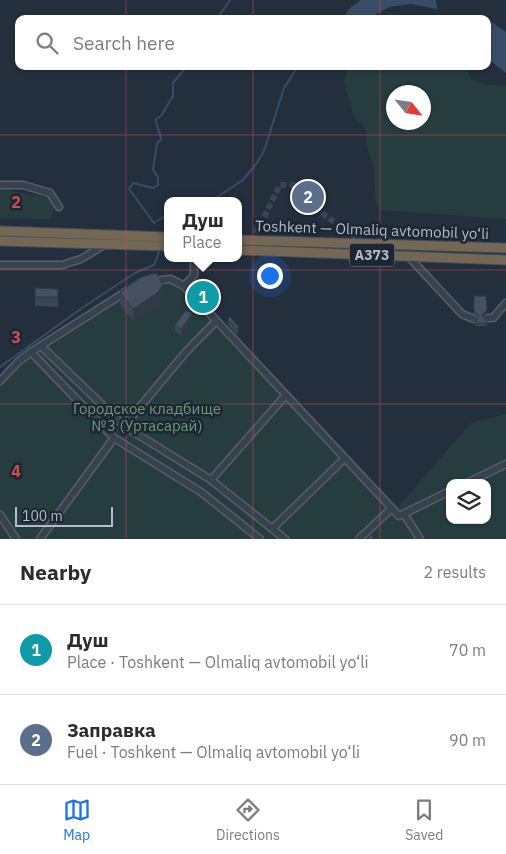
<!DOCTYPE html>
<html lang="en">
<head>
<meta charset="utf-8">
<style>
  :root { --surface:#fff; --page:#f2f2f3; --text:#2b2b33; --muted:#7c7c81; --line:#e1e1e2; --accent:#1a73e8 }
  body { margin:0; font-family:"IBM Plex Sans",sans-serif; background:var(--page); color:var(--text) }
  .controls { position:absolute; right:15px; bottom:15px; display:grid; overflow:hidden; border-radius:10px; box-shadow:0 1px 4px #0004 }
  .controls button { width:45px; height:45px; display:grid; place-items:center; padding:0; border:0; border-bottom:1px solid var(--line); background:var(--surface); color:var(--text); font:25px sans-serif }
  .compass { position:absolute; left:386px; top:85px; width:45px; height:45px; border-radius:50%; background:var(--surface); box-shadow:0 1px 4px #0004; rotate:120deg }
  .scale { position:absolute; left:15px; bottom:12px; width:98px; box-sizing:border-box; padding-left:5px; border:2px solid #b4bcc9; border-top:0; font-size:14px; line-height:18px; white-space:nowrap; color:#b4bcc9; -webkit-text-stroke:4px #1d2633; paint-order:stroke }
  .you { position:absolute; left:269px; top:275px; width:18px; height:18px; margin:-12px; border:4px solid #fff; border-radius:50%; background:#1a73e8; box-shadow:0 0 0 8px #1a73e833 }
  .badge { display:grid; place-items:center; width:32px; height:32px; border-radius:50%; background:var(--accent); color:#fff; font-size:16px; font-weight:700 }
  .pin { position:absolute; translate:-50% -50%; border:2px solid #fff; box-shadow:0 1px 5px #0006 }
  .popup { position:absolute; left:164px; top:197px; width:78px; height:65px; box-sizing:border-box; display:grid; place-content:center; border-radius:10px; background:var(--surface); filter:drop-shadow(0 1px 4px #0005); font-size:16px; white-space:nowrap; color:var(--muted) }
  .popup b { font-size:19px; color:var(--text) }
  .popup::after { content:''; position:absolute; left:50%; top:100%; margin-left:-10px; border:10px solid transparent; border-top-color:var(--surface) }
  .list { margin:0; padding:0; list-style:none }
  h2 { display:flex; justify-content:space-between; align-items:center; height:65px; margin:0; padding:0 20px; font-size:21px }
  h2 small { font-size:16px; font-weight:400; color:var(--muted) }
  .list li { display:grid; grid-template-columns:32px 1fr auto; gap:15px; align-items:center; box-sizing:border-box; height:90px; padding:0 20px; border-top:1px solid var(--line) }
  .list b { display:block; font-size:19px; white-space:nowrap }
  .list p { margin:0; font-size:16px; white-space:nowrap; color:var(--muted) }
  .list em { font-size:16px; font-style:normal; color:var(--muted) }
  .icon { flex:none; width:28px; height:28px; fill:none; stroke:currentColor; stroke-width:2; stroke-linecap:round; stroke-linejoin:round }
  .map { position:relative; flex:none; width:506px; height:539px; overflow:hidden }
  .search { position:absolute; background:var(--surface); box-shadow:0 1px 4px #0004; left:15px; right:15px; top:15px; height:55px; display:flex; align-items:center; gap:12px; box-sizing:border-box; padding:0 18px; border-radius:10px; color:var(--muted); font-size:19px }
  .sheet { height:245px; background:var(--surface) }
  nav { display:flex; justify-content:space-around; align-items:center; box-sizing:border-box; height:70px; border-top:1px solid var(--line); background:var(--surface); font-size:14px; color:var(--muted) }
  nav a { display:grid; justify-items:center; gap:2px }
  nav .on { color:var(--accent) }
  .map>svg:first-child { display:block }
</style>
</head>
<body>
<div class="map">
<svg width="506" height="539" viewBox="0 0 506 539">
  <rect width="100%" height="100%" fill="#242f3e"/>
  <g fill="#263c3f" fill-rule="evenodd">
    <path d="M 390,13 L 425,19 L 380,19 Z"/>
    <path d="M 347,66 L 467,66 L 470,79 L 489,85 L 506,86 L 506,219 L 379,210 L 375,199 L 374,168 L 367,147 L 365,128 L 354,116 L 344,83 ZM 424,92 L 424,122 L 394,122 L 394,92 Z"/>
    <path d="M 0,189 L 47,197 L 55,206 L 51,219 L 0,218 Z"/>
    <path d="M 163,278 L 183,279 L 188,283 L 398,507 L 471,423 L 506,414 L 506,539 L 0,539 L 0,379 L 21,356 L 132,281 ZM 450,483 L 487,483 L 487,520 L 450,520 Z"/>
  </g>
  <g fill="#394c67">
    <path d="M 361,0 L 436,0 L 437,9 L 411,4 L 389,7 L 368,19 L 342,19 L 351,7 Z"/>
    <path d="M 487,19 L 506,32 L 506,73 L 487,58 Z"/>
  </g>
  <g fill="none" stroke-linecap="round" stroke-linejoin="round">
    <g stroke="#394c67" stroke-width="2">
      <path d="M 217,19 L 230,0"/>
      <path d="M 211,201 L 243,180 L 256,164 L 264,151 L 284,88 L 298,66"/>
      <path d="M 168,214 L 154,223 L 129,189 L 133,183 L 153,188 L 158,185 L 158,177 L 153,170 L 157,143 L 161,140 C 161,133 156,127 156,119 L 161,116 L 173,96 L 173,83 L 187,66"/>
      <path d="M 0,367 L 82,308 L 135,273 L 154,265 L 159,252"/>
    </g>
    <path stroke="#3a4453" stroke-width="6" stroke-dasharray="6 3" stroke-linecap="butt" d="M 252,241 L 280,185 L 294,185 L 302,199 L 364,243"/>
    <g stroke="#565f6c" stroke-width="9">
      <g id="minor">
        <path d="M 0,185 L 23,185 L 50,193 L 59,207"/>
        <path d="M 408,256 L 462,314 L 474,319"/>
        <path d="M 0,265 L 62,265 L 81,259 L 104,245"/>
        <path d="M 152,281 L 171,279 L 184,286 L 399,516 L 450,491"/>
        <path d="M 184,286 L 194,275 L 194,258"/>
        <path d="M 487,318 L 493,318 L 506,303"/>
        <path d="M 41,346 L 124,426 L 211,480 L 285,539"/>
        <path d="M 31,352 L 114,438 L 201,492 L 260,539"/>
        <path d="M 0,381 L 18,362 L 31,352 L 127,291"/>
        <path d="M 124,426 L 185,353 L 216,321"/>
        <path d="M 211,480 L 285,396"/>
        <path d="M 467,483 L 506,464"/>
        <path d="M 404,514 L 420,539"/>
        <path d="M 0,515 L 16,539"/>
        <path d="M 273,528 L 344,459"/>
        <path d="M 40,539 L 114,438"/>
        <path d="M 359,539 L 392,508"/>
      </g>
    </g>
    <g stroke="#434c59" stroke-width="11">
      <g id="highway">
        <path d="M 0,231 L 168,237"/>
        <path d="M 238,240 L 506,248"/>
        <path d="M 0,241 L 168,246"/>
        <path d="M 238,250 L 506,260"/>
      </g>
    </g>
    <use href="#minor" stroke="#38414e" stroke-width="6"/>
    <use href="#highway" stroke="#746855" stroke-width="9"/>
  </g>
  <g fill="#3b4654">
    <path d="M 35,288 L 58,289 L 58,307 L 35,306 Z"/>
    <path d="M 120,292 L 163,297 L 157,305 L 133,321 L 120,304 Z"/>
    <path d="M 474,296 L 487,313 L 483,317 L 487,323 L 487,326 L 475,326 L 475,323 L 478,318 L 474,314 Z"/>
    <path d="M 230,317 L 239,333 L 237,335 L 228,325 L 228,319 Z"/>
    <path d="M 192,320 L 181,335 L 175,331 L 175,325 Z"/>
  </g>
  <g fill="#303945">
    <path d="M 163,284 L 163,297 L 157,305 L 133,321 L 133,309 Z"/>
    <path d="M 487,310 L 487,313 L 482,318 L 482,315 Z"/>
    <path d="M 192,314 L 192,320 L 181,335 L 181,329 Z"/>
    <path d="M 239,327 L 239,333 L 237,335 L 237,329 Z"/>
  </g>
  <g fill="#455162" stroke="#303945">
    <path d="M 156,273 L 163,284 L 157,293 L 133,309 L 120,292 L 141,277 Z"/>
    <path d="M 35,288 L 58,289 L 58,297 L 35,297 Z"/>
    <path d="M 474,296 L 486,296 L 487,310 L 482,315 L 487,323 L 475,323 L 479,316 L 474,310 Z"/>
    <path d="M 186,310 L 192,314 L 181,329 L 175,325 Z"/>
    <path d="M 230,317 L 239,327 L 237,329 L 228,319 Z"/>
    <path d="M 371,535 L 375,539 L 367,539 Z"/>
  </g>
  <path fill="none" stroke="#ce4d50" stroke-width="1" stroke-opacity="0.55" d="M 126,0 L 126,19M 253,0 L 253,19M 380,0 L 380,19M 126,66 L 126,539M 253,66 L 253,539M 380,66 L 380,539M 0,135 L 506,135M 0,270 L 506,270M 0,404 L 506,404"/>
  <g text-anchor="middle" stroke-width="5" stroke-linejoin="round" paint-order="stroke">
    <rect fill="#1d2633" stroke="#878f9c" stroke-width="1" x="349.5" y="243.5" width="45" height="23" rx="4"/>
    <g font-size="14" font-weight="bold" fill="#b4bcc9">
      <text x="372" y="260">A373</text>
    </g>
    <g font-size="15" fill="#b4bcc9" stroke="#1d2633">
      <text transform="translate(372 230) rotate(2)" y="5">Toshkent — Olmaliq avtomobil yo‘li</text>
    </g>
    <g font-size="15" fill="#6b9a76" stroke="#1d2633">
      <text x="147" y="414">Городское кладбище<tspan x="147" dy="17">№3 (Уртасарай)</tspan></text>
    </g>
  </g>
  <g font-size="16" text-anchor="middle" font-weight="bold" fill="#ce4d50" stroke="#1d2633" stroke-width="5" stroke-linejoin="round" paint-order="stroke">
    <text x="16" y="208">2</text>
    <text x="16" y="343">3</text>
    <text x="16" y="477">4</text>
  </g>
</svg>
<div class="controls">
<button><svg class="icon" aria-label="layers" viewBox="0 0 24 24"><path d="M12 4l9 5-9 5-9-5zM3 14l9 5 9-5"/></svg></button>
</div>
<svg class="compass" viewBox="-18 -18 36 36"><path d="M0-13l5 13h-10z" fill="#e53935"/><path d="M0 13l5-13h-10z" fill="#7c7c81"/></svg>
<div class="scale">100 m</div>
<div class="you"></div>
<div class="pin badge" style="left:203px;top:297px;background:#0f9aa8">1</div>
<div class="popup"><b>Душ</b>Place</div>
<div class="pin badge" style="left:308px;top:197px;background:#5c6f8a">2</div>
<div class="search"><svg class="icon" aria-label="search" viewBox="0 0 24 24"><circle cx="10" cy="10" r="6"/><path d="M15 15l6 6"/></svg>Search here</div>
</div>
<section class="sheet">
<h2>Nearby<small>2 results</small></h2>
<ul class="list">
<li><span class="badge" style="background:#0f9aa8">1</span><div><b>Душ</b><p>Place · Toshkent — Olmaliq avtomobil yo‘li</p></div><em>70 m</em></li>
<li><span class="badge" style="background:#5c6f8a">2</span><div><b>Заправка</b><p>Fuel · Toshkent — Olmaliq avtomobil yo‘li</p></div><em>90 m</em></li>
</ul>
</section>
<nav>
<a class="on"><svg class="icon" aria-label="map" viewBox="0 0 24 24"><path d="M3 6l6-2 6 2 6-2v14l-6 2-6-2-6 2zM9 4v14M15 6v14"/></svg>Map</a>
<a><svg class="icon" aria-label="directions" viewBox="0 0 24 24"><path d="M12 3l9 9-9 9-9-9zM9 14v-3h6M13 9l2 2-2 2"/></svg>Directions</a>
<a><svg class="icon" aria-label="saved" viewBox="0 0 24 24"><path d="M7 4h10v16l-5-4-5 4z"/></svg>Saved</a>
</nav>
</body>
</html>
